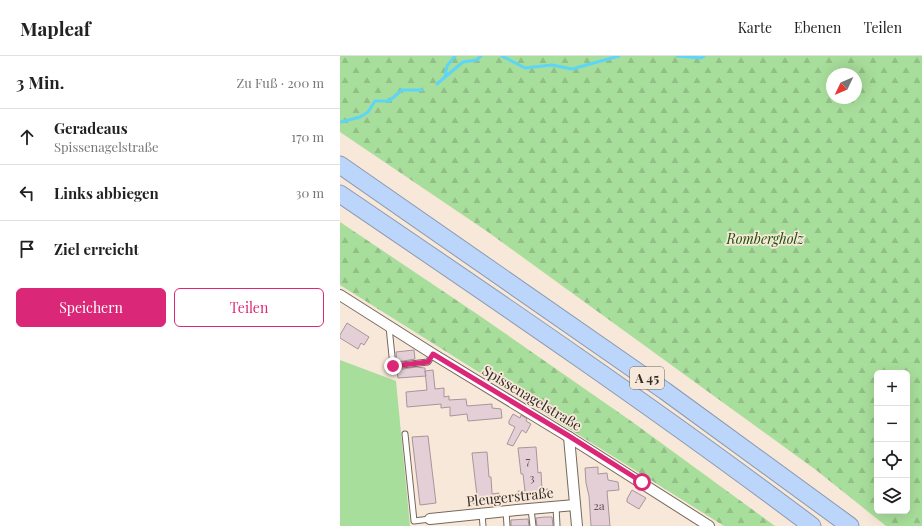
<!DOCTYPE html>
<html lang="de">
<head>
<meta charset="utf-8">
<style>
  :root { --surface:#fff; --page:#f6f6f6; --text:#222; --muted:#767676; --line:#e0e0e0; --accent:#db2777 }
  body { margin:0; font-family:"Playfair Display",serif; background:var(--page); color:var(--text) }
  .controls { position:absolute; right:12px; bottom:12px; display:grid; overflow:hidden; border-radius:6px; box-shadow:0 4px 16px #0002 }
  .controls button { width:36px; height:36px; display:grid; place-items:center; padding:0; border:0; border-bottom:1px solid var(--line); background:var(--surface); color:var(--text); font:20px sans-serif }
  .compass { position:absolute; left:486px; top:12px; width:36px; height:36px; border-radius:50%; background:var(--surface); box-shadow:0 4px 16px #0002; rotate:226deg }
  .stop { position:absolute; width:12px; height:12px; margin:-9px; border:3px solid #db2777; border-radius:50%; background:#fff }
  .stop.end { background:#db2777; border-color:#fff; box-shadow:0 1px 4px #0008 }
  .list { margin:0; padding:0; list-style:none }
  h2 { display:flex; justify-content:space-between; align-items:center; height:52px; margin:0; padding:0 16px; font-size:17px }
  h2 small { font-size:13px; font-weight:400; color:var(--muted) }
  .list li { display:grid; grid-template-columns:26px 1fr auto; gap:12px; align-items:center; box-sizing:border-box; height:56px; padding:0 16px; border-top:1px solid var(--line) }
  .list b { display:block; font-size:15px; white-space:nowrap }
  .list p { margin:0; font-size:13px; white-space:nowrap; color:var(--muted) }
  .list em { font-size:13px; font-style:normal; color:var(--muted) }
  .actions { display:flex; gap:8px; padding:12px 16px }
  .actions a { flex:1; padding:9px 0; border:1px solid var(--accent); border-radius:6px; text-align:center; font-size:14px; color:var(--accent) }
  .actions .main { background:var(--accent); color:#fff }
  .icon { flex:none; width:22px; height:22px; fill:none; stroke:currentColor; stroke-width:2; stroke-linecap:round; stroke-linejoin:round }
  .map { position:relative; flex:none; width:582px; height:470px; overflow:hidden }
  header { display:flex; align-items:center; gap:24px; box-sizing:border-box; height:56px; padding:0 20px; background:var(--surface); border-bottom:1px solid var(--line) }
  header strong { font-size:19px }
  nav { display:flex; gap:22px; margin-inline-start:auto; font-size:14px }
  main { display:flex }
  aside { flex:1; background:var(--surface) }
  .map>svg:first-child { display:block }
</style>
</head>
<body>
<header>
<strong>Mapleaf</strong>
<nav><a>Karte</a><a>Ebenen</a><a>Teilen</a></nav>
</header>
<main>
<aside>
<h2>3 Min.<small>Zu Fuß · 200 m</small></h2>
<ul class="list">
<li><svg class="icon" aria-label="ahead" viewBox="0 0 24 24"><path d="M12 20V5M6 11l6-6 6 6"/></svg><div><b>Geradeaus</b><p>Spissenagelstraße</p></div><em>170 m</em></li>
<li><svg class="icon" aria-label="left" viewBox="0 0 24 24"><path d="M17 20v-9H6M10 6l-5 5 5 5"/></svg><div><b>Links abbiegen</b></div><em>30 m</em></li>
<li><svg class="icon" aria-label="arrive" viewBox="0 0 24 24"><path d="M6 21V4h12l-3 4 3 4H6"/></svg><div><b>Ziel erreicht</b></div></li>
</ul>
<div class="actions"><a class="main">Speichern</a><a>Teilen</a></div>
</aside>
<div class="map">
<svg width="582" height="470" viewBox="0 0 582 470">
  <defs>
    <pattern id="forest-firs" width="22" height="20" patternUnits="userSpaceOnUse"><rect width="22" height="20" fill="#a8de9b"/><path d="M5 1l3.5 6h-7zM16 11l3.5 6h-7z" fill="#91bf85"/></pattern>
  </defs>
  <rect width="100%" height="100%" fill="#f7e8d9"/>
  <path fill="#a8de9b" d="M 0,304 L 56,325 L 70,470 L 0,470 Z"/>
  <g fill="url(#forest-firs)" fill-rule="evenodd">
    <path d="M 0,0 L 582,0 L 582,470 L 546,470 L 476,414 L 148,176 L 0,76 ZM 492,18 L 516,18 L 516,42 L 492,42 ZM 537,317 L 567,317 L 567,455 L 537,455 Z"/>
    <path d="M 0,166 L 140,260 L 291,365 L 435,470 L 384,470 L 0,229 Z"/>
  </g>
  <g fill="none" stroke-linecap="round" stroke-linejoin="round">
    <g stroke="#5cd5f8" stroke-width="3">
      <path d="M 162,0 L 185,12 L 212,9 L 232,13 L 279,0"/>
      <path d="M 337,0 L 361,2 L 364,0"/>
      <path d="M 105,21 L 123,6 L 137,4 L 141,0"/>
      <path d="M 97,28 L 105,21 L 107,10 L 115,0"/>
      <path d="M 1,66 L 20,61 L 28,56 L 35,45 L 49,45 L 62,34 L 82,34"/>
    </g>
  </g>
  <g fill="#e4cfd7" stroke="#a8959c">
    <path d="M 7,267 L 29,281 L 24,289 L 21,287 L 18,293 L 0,282 L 0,279 Z"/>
    <path d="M 74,294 L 75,303 L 57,306 L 56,296 Z"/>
    <path d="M 76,311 L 85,312 L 85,315 L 93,314 L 95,333 L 104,332 L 104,341 L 109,340 L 109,344 L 126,343 L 127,350 L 152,348 L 152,352 L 161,353 L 162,362 L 128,365 L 127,358 L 110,360 L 110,351 L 101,352 L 101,348 L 67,351 L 66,336 L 87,334 L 85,315 L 86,320 L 58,322 L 57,314 Z"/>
    <path d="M 173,358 L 180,362 L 181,359 L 187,363 L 186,365 L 191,368 L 186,377 L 182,374 L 173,390 L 167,388 L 175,371 L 169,368 L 169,365 Z"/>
    <path d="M 88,380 L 96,447 L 80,449 L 72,381 Z"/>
    <path d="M 196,391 L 198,417 L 201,416 L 202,434 L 208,433 L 209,441 L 179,443 L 178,435 L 185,435 L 183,418 L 181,418 L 178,392 Z"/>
    <path d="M 147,396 L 149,421 L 151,421 L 152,438 L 159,437 L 159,447 L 133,448 L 132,440 L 137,440 L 132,397 Z"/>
    <path d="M 258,411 L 258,418 L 267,417 L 268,424 L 278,426 L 279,434 L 267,435 L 270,470 L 251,470 L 249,440 L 246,427 L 245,412 Z"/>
    <path d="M 292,434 L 306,442 L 299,453 L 287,446 L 287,443 Z"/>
    <path d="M 205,461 L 212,461 L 213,470 L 197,470 L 196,462 Z"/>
    <path d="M 188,463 L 189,470 L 171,470 L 171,464 Z"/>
  </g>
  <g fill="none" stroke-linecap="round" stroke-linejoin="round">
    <g stroke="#75685b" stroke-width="7">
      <g id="service">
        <path d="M 49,271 L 53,310 L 88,306 L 93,298"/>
        <path d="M 65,378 L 74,465 L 90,463"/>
        <path d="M 216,451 L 217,470"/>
        <path d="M 191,453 L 193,470"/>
        <path d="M 166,455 L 167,470"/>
        <path d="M 142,458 L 143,470"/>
      </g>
    </g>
    <g stroke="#75685b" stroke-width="12">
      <g id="minor">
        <path d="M 0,239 L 93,298 L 229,381 L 369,470"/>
        <path d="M 229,381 L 237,470"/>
        <path d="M 90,463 L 177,454 L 235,449"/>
      </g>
    </g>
    <g stroke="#8b9ab0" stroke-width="19">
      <g id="motorway">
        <path d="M 0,109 L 325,335 L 510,470"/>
        <path d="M 0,138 C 159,246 318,354 472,470"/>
      </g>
    </g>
    <use href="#service" stroke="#fff" stroke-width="5"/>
    <use href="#minor" stroke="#fff" stroke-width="10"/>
    <use href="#motorway" stroke="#bcd6fb" stroke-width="17"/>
  </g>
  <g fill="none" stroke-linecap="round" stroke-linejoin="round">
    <path stroke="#db2777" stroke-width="5" d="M 53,310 L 88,306 L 93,298 L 229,380 L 302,426"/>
  </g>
  <g text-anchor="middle" stroke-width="3.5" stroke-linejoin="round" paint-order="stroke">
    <g font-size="12" fill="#5d5452">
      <text x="188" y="409">7</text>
      <text x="192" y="426">3</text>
      <text x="259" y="454">2a</text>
    </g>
    <rect fill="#f7e8d9" stroke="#6c645b" stroke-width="1" x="290" y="311" width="34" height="22" rx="3"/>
    <g font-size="13" font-weight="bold" fill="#302b25">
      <text x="307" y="327">A 45</text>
    </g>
    <g font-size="14" font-style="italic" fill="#195105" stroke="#f7e8d9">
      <text x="425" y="188">Rombergholz</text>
    </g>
    <g font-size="14" fill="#302b25" stroke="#f7e8d9">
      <text transform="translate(192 342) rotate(31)" y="5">Spissenagelstraße</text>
      <text transform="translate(170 441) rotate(-6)" y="5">Pleugerstraße</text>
    </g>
  </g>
</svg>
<div class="controls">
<button>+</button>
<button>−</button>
<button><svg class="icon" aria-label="locate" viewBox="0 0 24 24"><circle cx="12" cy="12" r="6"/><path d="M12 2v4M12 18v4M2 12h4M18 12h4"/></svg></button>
<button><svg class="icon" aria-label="layers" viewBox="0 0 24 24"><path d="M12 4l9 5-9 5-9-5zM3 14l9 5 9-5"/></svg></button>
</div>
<svg class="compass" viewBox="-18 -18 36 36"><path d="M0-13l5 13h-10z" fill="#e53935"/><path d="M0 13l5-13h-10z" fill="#767676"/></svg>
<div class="stop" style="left:302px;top:426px"></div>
<div class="stop end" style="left:53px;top:310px"></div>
</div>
</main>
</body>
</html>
